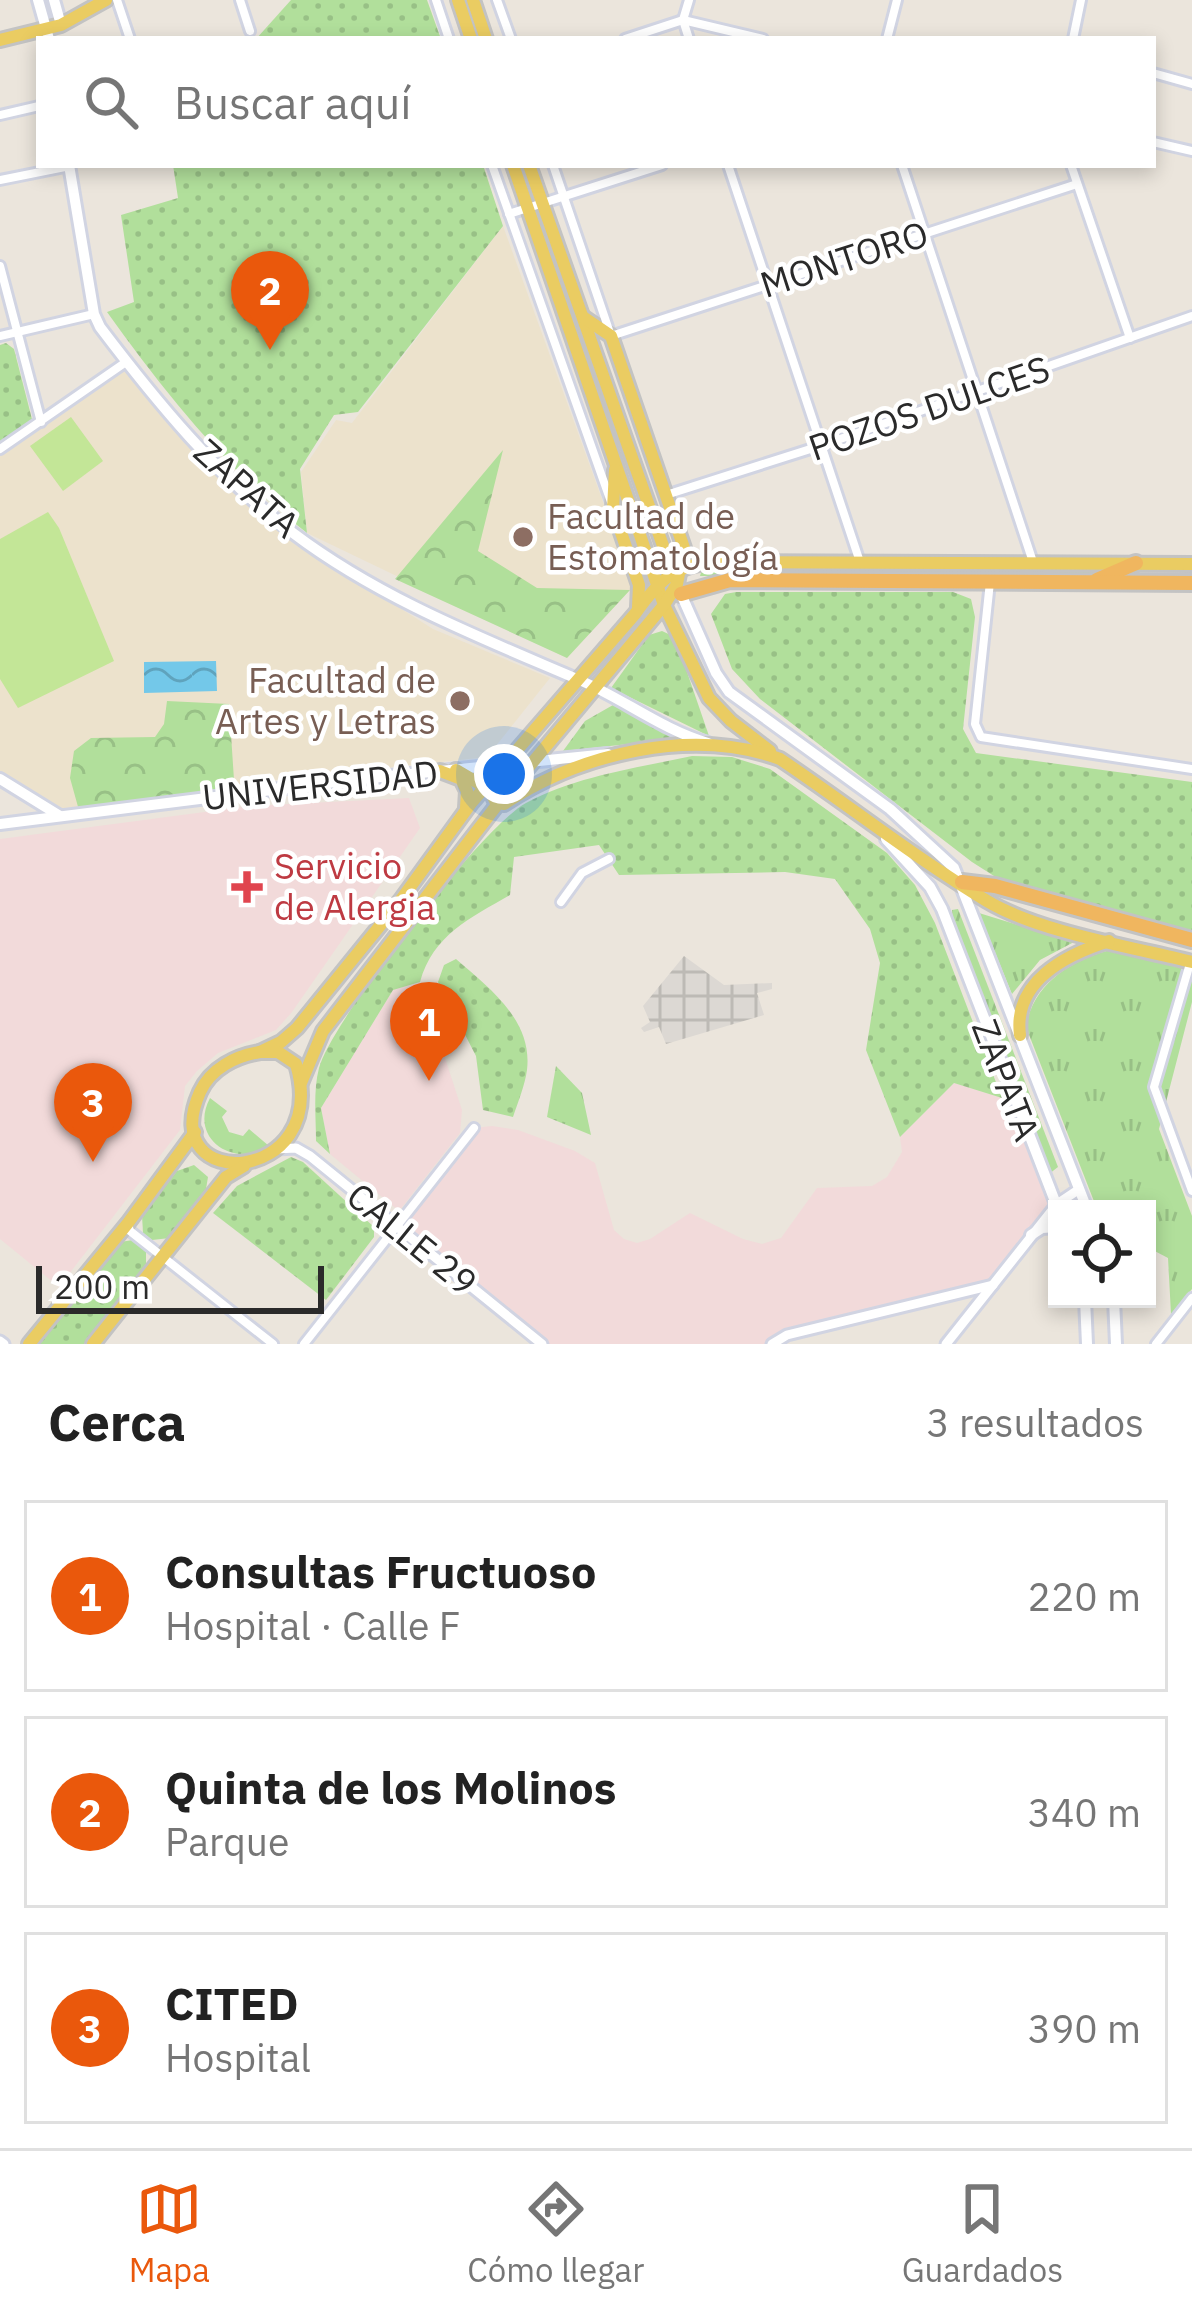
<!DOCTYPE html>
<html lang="es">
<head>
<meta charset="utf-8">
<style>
  :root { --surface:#fff; --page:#f6f6f6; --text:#222; --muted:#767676; --line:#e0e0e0; --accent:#ea580c }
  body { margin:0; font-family:"IBM Plex Sans",sans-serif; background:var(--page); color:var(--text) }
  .controls { position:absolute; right:36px; bottom:36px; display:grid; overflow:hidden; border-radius:0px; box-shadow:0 6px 18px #0003 }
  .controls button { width:108px; height:108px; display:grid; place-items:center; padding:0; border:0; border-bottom:3px solid var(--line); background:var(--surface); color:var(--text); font:60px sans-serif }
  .scale { position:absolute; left:36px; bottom:30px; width:288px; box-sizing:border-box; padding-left:12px; border:6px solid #2a2a2a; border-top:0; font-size:33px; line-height:42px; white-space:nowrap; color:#2a2a2a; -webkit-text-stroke:9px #fff; paint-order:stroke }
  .you { position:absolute; left:504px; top:774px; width:42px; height:42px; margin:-30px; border:9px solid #fff; border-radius:50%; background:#1a73e8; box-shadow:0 0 0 18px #1a73e833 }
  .badge { display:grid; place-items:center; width:78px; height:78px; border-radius:50%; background:var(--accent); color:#fff; font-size:39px; font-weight:700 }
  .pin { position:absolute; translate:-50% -99px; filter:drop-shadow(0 3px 6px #0008) }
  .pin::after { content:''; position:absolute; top:63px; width:42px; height:36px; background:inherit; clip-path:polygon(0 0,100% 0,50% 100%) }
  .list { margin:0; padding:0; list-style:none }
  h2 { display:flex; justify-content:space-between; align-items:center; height:156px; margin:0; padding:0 48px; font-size:51px }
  h2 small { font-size:39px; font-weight:400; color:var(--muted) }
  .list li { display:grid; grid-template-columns:78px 1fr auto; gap:36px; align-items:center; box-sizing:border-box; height:192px; margin:0 24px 24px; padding:0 24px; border:3px solid var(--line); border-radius:0px }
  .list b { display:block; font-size:45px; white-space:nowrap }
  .list p { margin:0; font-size:39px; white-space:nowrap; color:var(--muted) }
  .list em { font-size:39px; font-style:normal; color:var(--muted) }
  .icon { flex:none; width:66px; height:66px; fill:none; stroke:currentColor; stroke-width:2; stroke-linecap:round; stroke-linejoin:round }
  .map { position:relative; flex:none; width:1192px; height:1344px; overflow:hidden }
  .search { position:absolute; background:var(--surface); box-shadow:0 6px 18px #0003; left:36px; right:36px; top:36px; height:132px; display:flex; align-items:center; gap:30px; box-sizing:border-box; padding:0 42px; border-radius:0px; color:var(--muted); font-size:45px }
  .sheet { height:804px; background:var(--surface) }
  nav { display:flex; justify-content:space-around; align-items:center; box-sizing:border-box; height:168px; border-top:3px solid var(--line); background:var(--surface); font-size:33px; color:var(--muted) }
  nav a { display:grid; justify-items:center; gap:6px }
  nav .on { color:var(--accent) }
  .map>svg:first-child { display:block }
</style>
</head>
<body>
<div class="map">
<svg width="1192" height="1344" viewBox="0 0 1192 1344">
  <defs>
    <pattern id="grass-tufts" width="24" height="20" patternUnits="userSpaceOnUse" patternTransform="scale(3)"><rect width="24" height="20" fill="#b1df9b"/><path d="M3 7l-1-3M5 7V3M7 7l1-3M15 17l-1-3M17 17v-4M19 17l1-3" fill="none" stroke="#98c086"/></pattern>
    <pattern id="forest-crowns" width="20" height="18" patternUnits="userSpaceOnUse" patternTransform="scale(3)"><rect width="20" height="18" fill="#b1df9b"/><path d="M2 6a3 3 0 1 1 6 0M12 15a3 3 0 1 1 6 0" fill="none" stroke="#98c086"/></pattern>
    <pattern id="park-dots" width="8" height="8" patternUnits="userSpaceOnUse" patternTransform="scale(3)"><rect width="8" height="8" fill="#b1df9b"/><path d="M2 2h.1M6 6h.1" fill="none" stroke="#98c086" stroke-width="1.8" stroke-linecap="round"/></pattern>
    <pattern id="plaza-grid" width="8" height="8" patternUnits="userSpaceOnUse" patternTransform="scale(3)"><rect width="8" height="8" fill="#dcd8d3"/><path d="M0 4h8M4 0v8" fill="none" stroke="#bdbab5"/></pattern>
    <pattern id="water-waves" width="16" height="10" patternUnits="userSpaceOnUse" patternTransform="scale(3)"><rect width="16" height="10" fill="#73c8e9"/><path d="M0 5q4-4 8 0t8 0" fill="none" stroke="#5fa3bd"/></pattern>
  </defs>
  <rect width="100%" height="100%" fill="#ebe5dc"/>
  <g fill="#ece2cc">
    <path d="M 503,226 L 631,579 L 630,590 L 567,658 L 307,533 L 301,472 L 336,420 L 352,423 Z"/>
    <path d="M 122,365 L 179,434 L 261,520 L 433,629 L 550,678 L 487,757 L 238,784 L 60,816 L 0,778 L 0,449 Z"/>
  </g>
  <g fill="#f2dada">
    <path d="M 409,798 L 420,828 L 292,1012 L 276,1030 L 218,1053 L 197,1071 L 185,1086 L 180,1130 L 59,1287 L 0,1239 L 0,839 L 250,806 Z"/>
    <path d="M 420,982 L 462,1110 L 460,1133 L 399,1211 L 330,1154 L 321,1108 L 393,990 Z"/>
    <path d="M 954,1083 L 1015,1102 L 1057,1204 L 986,1287 L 771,1337 L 766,1344 L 542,1344 L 396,1227 L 474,1128 L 492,1126 L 518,1130 L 575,1151 L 595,1163 L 614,1230 L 624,1239 L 637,1243 L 650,1239 L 690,1213 L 743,1239 L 762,1244 L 781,1238 L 817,1188 L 872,1186 L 887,1177 L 902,1152 L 900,1137 Z"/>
  </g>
  <g fill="url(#grass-tufts)">
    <path d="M 718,567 L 1110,569 L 1093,574 L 700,576 L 702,569 Z"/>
    <path d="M 958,909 L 1058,1167 L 1049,1174 L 954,928 L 952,910 Z"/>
    <path d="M 979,913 L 1074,942 L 1040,960 L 1012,994 Z"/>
    <path d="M 1110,950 L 1192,970 L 1192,1002 L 1159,1129 L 1192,1216 L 1192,1289 L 1171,1314 L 1168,1258 L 1147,1247 L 1147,1209 L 1129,1209 L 1127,1205 L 1097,1209 L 1026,1027 C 1033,984 1070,961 1110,950 Z"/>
    <path d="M 556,1066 L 582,1093 L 591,1135 L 547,1117 Z"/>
    <path d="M 210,1098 L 227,1111 L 222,1117 L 229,1132 L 243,1136 L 249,1129 L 269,1146 C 235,1169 188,1139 210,1098 Z"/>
  </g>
  <g fill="url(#forest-crowns)">
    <path d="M 503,450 L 478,551 L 537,588 L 630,590 L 567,658 L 395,579 Z"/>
    <path d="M 167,701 L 229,704 L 235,795 L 80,814 L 70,778 L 74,751 L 91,738 L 155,737 L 164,724 Z"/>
  </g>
  <g fill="url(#park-dots)">
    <path d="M 291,0 L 427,0 L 441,39 L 256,39 Z"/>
    <path d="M 173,165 L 483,165 L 503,226 L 358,412 L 334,415 L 300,469 L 307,533 C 228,472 165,393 107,312 L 134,302 L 121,215 L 178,198 Z"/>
    <path d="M 6,343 L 14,349 L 33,423 L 0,445 L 0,345 Z"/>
    <path d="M 736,592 L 953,592 L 971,599 L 975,617 L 963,729 L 976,753 L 1192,782 L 1192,931 L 1005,883 L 972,862 L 760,699 L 732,669 L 711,614 L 725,594 Z"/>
    <path d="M 662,631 L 675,637 L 709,736 L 611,688 L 649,635 Z"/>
    <path d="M 613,705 L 623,709 L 676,739 L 563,751 L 585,721 Z"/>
    <path d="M 692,756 L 732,757 L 770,769 L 887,853 L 915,885 L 935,923 L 1002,1098 L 954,1083 L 900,1137 L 866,1050 L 880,963 L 870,929 L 835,879 L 785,872 L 619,875 L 599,845 L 514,857 L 510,895 C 470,918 433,935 420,982 L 393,990 L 321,1108 L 330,1154 L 316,1141 C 316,1117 313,1091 319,1068 C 331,1022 483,826 526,803 C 576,776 637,768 692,756 Z"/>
    <path d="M 456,959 C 489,988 533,1020 527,1070 C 525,1085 518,1102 513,1117 L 483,1110 L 476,1056 L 438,982 L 444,965 Z"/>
    <path d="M 291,1157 L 303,1162 L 374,1227 L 374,1237 L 326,1300 L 213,1213 L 237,1186 Z"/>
    <path d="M 194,1165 L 208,1177 L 205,1195 L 170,1238 L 152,1240 L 143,1233 L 142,1215 L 177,1171 Z"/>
    <path d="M 133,1240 L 146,1252 L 146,1265 L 84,1344 L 36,1344 L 120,1242 Z"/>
  </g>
  <g fill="#c3e697">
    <path d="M 71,417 L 103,461 L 63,491 L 30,446 Z"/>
    <path d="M 48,512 L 59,528 L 114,661 L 18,708 L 0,679 L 0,539 Z"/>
  </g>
  <path fill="url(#plaza-grid)" d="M 684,956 L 724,985 L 772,983 L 772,989 L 757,993 L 764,1015 L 666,1044 L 659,1027 L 644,1032 L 641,1028 L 650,1022 L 643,1006 Z"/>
  <path fill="url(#water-waves)" d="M 216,661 L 217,691 L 144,693 L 144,662 Z"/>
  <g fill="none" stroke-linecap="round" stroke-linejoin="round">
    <g stroke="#d1d4e2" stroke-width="14">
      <g id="minor">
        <path d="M 117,0 L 130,39"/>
        <path d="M 240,0 L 250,31"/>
        <path d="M 436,0 L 449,39"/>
        <path d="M 497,0 L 511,39"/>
        <path d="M 625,39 L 683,20 L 763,39"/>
        <path d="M 689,39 L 683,20 L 689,0"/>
        <path d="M 887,39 L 897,0"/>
        <path d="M 1073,39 L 1081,0"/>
        <path d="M 1153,73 L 1192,84"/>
        <path d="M 0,115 L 39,106"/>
        <path d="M 1153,142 L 1192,151"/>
        <path d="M 492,165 L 611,502"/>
        <path d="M 553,165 L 611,336 L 1077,184"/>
        <path d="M 728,165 L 860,562"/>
        <path d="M 902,165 L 1033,562"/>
        <path d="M 1071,165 L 1130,338"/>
        <path d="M 0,180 L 70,166"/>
        <path d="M 509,214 L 662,165"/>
        <path d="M 0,266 L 41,422"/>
        <path d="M 0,336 L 94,314"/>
        <path d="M 0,449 L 126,362"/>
        <path d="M 666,495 L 823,445 L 1192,316"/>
        <path d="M 990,582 L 975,724 L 981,737 L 1192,769"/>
        <path d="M 561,902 L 582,873 L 609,859"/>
        <path d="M 1191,960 L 1154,1087 L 1192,1191"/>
        <path d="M 128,1224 L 130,1231 L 273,1344"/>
        <path d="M 304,1344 L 474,1128"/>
        <path d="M 1156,1344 L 1192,1298"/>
      </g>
    </g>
    <g stroke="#d1d4e2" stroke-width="15">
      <g id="tertiary">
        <path d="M 276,1149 L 296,1148 L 310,1156 L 542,1344"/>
        <path d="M 0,1341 L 4,1344"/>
        <path d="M 772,1344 L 787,1335 L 993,1285"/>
        <path d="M 946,1344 L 1057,1204 L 1078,1190"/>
      </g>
    </g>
    <g stroke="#d1d4e2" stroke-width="16">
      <g id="secondary">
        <path d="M 38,0 L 49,39"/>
        <path d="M 54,0 L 61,25"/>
        <path d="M 69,165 L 94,314 L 100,327 C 156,401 219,478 293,533 C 379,598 479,637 577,679 C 621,697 662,730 708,743"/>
        <path d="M 681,594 L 716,673 L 729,692 L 890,809 L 954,868 L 1087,1209"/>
        <path d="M 0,779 L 60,816"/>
        <path d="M 0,824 L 351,780 L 608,754"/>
        <path d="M 886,839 L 930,887 L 942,909 L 1058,1209"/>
        <path d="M 1031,1235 L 1042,1228 L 1057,1227"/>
        <path d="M 1085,1299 L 1087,1344"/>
        <path d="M 1114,1299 L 1116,1344"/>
      </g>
    </g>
    <g stroke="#c3c3c3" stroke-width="18">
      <g id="primary">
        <path d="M 458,0 L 471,39"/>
        <path d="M 473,0 L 486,39"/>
        <path d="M 0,40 L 61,25 L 106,0"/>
        <path d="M 513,165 L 664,605 L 709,698 L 731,721 L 770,751"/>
        <path d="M 529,165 L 674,577"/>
        <path d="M 615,470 L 613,509 L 639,585 L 638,607"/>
        <path d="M 456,770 L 490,790 L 497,805"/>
        <path d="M 440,771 L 461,779 L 467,791 L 466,808"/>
        <path d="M 504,804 C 581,753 692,727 780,759 C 850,806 915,858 987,901 C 1039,932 1132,947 1192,962"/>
        <path d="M 1020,1035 C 1013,982 1065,955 1109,941"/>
        <path d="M 260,1052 L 281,1042 L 297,1028 L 400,901 L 472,802 L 635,614 C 659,580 676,563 719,562 L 1192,564"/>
        <path d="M 260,1052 L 278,1052 L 296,1064 C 332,1186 154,1195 200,1092 C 211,1068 236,1056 260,1052 Z"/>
        <path d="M 301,1083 L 323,1031 L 497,805 L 664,605 L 677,584 L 684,548 L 611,336 L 583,317"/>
        <path d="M 29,1344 L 128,1223 L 195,1132"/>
        <path d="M 93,1344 L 226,1177 L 244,1166"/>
      </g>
    </g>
    <g stroke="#c3c3c3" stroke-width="20">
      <g id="trunk">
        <path d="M 1097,580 L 1136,563"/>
        <path d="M 681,594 L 730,580 L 1192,583"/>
        <path d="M 962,882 L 995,886 L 1192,940"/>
      </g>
    </g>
    <use href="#minor" stroke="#fff" stroke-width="8"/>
    <use href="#tertiary" stroke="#fff" stroke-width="9"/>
    <use href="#secondary" stroke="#fff" stroke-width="10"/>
    <use href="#primary" stroke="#eacc62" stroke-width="12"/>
    <use href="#trunk" stroke="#f0b65f" stroke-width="14"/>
  </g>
  <g fill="#8d6e63" stroke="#fff" stroke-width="4.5">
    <circle cx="523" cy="537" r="12"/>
    <circle cx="460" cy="701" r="12"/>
  </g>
  <path fill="#e0444e" stroke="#fff" stroke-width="4.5" d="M241 869h12v12h12v12h-12v12h-12v-12h-12v-12h12z"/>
  <g text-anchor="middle" stroke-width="9" stroke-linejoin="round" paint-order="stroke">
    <g font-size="36" fill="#2a2a2a" stroke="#fff">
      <text transform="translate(844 259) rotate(-18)" y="13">MONTORO</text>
      <text transform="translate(929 408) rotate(-19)" y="13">POZOS DULCES</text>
      <text transform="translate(247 488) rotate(42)" y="13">ZAPATA</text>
      <text transform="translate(320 785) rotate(-6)" y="13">UNIVERSIDAD</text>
      <text transform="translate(1006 1080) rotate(69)" y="13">ZAPATA</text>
      <text transform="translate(412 1239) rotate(39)" y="13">CALLE 29</text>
    </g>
    <g font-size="36" fill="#785e54" stroke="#fff" text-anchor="start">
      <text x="547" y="529">Facultad de<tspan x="547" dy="41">Estomatología</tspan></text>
      <text x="436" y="693" text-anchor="end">Facultad de<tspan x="436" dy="41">Artes y Letras</tspan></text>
    </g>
    <g font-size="36" fill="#be3a42" stroke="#fff" text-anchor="start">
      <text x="274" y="879">Servicio<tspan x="274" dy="41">de Alergia</tspan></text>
    </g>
  </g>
</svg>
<div class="controls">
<button><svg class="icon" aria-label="locate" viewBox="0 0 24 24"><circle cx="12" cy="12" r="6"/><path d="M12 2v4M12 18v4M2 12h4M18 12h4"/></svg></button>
</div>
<div class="scale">200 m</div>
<div class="you"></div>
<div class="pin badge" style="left:429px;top:1081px">1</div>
<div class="pin badge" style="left:270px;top:350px">2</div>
<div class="pin badge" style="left:93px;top:1162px">3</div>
<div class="search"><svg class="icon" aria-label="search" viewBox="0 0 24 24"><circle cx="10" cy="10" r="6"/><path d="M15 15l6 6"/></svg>Buscar aquí</div>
</div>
<section class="sheet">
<h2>Cerca<small>3 resultados</small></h2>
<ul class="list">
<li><span class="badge">1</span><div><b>Consultas Fructuoso</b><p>Hospital · Calle F</p></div><em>220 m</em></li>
<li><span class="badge">2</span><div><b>Quinta de los Molinos</b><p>Parque</p></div><em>340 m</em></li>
<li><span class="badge">3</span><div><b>CITED</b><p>Hospital</p></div><em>390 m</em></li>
</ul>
</section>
<nav>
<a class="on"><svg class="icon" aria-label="map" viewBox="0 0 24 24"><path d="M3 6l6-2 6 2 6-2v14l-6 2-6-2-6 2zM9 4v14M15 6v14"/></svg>Mapa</a>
<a><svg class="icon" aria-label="directions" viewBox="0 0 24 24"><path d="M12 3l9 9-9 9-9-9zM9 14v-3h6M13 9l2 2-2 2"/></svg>Cómo llegar</a>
<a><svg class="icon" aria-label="saved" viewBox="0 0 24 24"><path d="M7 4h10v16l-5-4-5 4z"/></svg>Guardados</a>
</nav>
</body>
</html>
